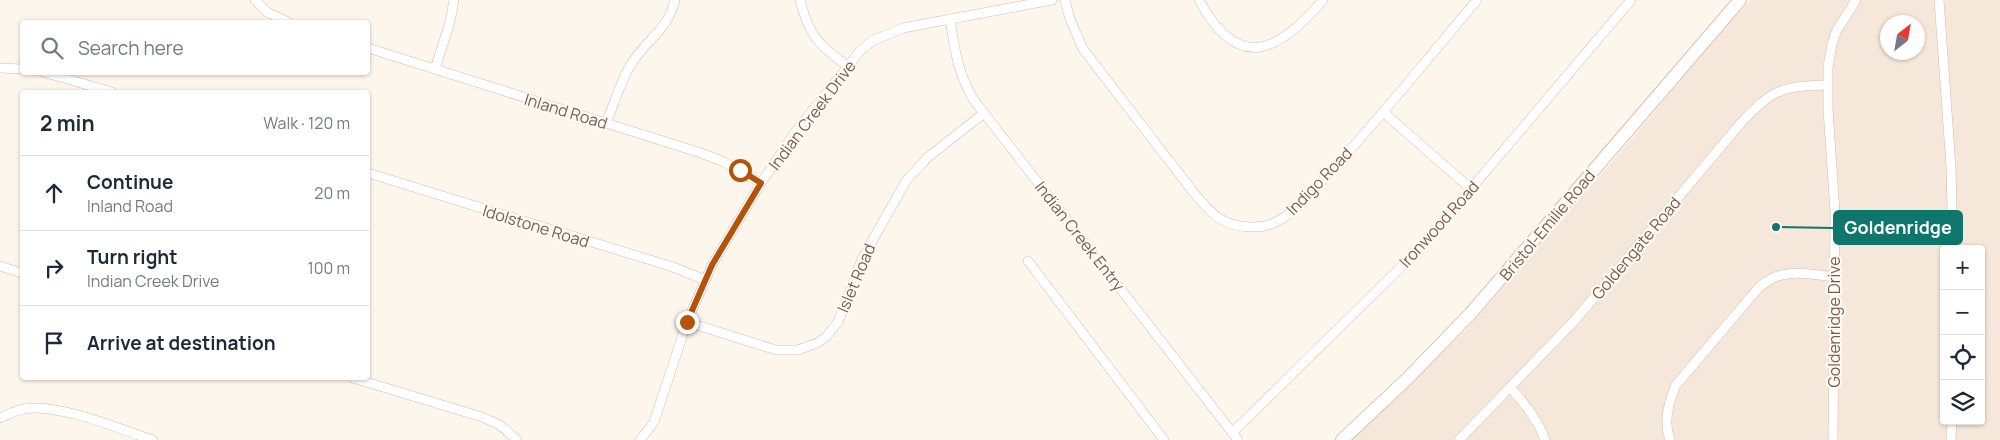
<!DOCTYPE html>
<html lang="en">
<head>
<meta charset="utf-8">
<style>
  :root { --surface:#fff; --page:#f2f2f3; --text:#1f2937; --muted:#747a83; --line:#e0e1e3 }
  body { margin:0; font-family:Manrope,sans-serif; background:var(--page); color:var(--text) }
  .controls { position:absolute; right:15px; bottom:15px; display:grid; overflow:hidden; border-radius:5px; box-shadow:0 1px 4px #0004 }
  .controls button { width:45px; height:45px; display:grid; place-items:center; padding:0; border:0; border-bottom:1px solid var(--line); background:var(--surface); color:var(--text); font:25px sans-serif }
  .compass { position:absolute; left:1880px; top:15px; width:45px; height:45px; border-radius:50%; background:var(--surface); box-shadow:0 1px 4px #0004; rotate:31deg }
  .stop { position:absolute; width:15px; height:15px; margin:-11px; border:4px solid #b45309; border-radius:50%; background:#fff }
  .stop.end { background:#b45309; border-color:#fff; box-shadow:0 1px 5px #0008 }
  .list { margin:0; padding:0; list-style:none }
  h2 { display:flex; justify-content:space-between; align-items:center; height:65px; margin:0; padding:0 20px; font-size:21px }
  h2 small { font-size:16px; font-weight:400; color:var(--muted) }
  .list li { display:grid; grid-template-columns:32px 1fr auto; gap:15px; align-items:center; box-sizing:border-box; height:75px; padding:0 20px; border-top:1px solid var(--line) }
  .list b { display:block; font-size:19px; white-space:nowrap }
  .list p { margin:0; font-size:16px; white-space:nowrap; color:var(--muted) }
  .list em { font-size:16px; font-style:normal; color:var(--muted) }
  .icon { flex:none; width:28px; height:28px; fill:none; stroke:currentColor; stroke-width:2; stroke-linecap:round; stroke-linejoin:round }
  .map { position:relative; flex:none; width:2000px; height:440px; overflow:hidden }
  .search { position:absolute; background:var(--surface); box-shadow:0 1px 4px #0004; left:20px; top:20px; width:350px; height:55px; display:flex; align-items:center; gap:12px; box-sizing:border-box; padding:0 18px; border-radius:5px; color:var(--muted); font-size:19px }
  .panel { position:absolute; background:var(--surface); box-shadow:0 1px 4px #0004; left:20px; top:90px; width:350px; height:290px; border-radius:5px }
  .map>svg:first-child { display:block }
</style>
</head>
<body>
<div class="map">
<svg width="2000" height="440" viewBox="0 0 2000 440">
  <rect width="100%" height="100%" fill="#fdf6ec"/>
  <path fill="#f5e8da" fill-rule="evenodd" d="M 1751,0 L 2000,0 L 2000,440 L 1350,440 L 1465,331 L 1637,133 L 1724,27 ZM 1888,22 L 1918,22 L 1918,52 L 1888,52 ZM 1944,249 L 1981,249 L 1981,421 L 1944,421 Z"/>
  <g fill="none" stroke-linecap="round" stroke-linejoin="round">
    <g stroke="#d1beb0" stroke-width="10">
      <g id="street">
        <path d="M 255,0 L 267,12 L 288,22"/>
        <path d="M 800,0 C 809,36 818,44 847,66"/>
        <path d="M 1065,0 L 1070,19 L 1083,49 L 1194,193 C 1211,213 1221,226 1250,227 C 1256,227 1262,227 1268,225 C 1294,217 1313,190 1331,171 C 1382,116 1429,57 1477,0"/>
        <path d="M 1199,0 C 1238,72 1277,54 1323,0"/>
        <path d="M 1939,0 L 1951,167 L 1953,249"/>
        <path d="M 950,19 C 955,51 957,70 973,99 L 1238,440"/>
        <path d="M 368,48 L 701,153 L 724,162 L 761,183"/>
        <path d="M 0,68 L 22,69"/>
        <path d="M 435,69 L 450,22 L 454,0"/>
        <path d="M 43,72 L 112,92"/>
        <path d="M 1383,112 L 1471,189"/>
        <path d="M 606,123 C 615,103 620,81 632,63 C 647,39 668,30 675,0"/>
        <path d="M 368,173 L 673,267 L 705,280"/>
        <path d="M 1028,261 L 1164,440"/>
        <path d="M 0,266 L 22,273"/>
        <path d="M 687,322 L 776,350 L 798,350 L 817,343 L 826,337 L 838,322 L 862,259 L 906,181 L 927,158 L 984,113"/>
        <path d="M 353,378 L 482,417 L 500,425 L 517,440"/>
        <path d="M 1511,388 C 1525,404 1538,420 1545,440"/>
        <path d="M 0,418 C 10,413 22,408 33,408 C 67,407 120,429 153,440"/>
        <path d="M 1232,433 L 1404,264 L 1442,223 L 1631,0"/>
        <path d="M 640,440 L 654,422 L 687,322 L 712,265 L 761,183 L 796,131 L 860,51 L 872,41 L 903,28 L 1052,0"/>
        <path d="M 1459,440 L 1575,320 L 1740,124 C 1772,90 1780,86 1827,85"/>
        <path d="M 1670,440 C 1663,422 1668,403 1676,385 L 1760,286 C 1766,283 1772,277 1778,276 C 1795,270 1817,275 1835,277"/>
        <path d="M 1833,440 L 1835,212 L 1828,109 L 1828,67 L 1832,44 L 1837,30 L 1856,0"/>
        <path d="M 1951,440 L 1952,421"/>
      </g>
    </g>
    <g stroke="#d6c0b0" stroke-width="14">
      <path id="secondary" d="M 1342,440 L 1407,379 L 1471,313 L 1740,0"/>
    </g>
    <use href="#street" stroke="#fff" stroke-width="9"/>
    <use href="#secondary" stroke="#fff" stroke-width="12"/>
  </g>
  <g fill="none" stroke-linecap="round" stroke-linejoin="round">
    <path stroke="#b45309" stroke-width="6" d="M 687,322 L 712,265 L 761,183 L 740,170"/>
  </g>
  <g text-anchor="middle" stroke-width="4.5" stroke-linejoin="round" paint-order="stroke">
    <g font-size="16" fill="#7a5c4d" stroke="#fffaf3">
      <text transform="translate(566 111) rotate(17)" y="6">Inland Road</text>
      <text transform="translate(812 115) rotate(-53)" y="6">Indian Creek Drive</text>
      <text transform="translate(1319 181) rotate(-46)" y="6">Indigo Road</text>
      <text transform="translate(1439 224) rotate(-48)" y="6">Ironwood Road</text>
      <text transform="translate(1547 225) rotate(-50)" y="6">Bristol-Emilie Road</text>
      <text transform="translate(536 226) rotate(17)" y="6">Idolstone Road</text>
      <text transform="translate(1080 236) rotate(52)" y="6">Indian Creek Entry</text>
      <text transform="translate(1636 248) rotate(-50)" y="6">Goldengate Road</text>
      <text transform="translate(856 278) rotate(-67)" y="6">Islet Road</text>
      <text transform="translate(1834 322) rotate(-90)" y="6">Goldenridge Drive</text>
    </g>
  </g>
  <path fill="none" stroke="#0f766e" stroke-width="2" d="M1776 227L1834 228"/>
  <circle fill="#0f766e" stroke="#fffaf3" stroke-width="2" cx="1776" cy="227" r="5"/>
  <rect fill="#0f766e" stroke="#0f766e" stroke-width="2" x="1834" y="211" width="128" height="33" rx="5"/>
  <g font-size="18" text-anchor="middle" font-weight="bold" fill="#fff">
    <text x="1898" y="234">Goldenridge</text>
  </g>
</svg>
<div class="controls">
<button>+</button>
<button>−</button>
<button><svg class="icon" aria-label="locate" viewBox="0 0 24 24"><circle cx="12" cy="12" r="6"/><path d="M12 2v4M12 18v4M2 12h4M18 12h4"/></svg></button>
<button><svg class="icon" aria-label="layers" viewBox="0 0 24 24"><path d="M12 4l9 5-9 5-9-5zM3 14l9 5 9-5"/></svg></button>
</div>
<svg class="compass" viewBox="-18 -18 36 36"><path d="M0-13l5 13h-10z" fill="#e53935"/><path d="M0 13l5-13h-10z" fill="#747a83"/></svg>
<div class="stop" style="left:740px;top:170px"></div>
<div class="stop end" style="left:687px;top:322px"></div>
<div class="search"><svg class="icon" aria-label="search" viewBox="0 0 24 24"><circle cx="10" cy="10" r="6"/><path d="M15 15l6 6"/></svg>Search here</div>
<section class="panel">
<h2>2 min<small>Walk · 120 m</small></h2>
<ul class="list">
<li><svg class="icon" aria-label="ahead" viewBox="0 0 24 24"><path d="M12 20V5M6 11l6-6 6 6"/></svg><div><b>Continue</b><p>Inland Road</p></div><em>20 m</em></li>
<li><svg class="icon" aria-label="right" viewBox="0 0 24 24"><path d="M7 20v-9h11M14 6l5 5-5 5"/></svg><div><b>Turn right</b><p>Indian Creek Drive</p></div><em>100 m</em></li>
<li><svg class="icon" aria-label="arrive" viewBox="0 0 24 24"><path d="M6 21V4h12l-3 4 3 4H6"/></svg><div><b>Arrive at destination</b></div></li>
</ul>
</section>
</div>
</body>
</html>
